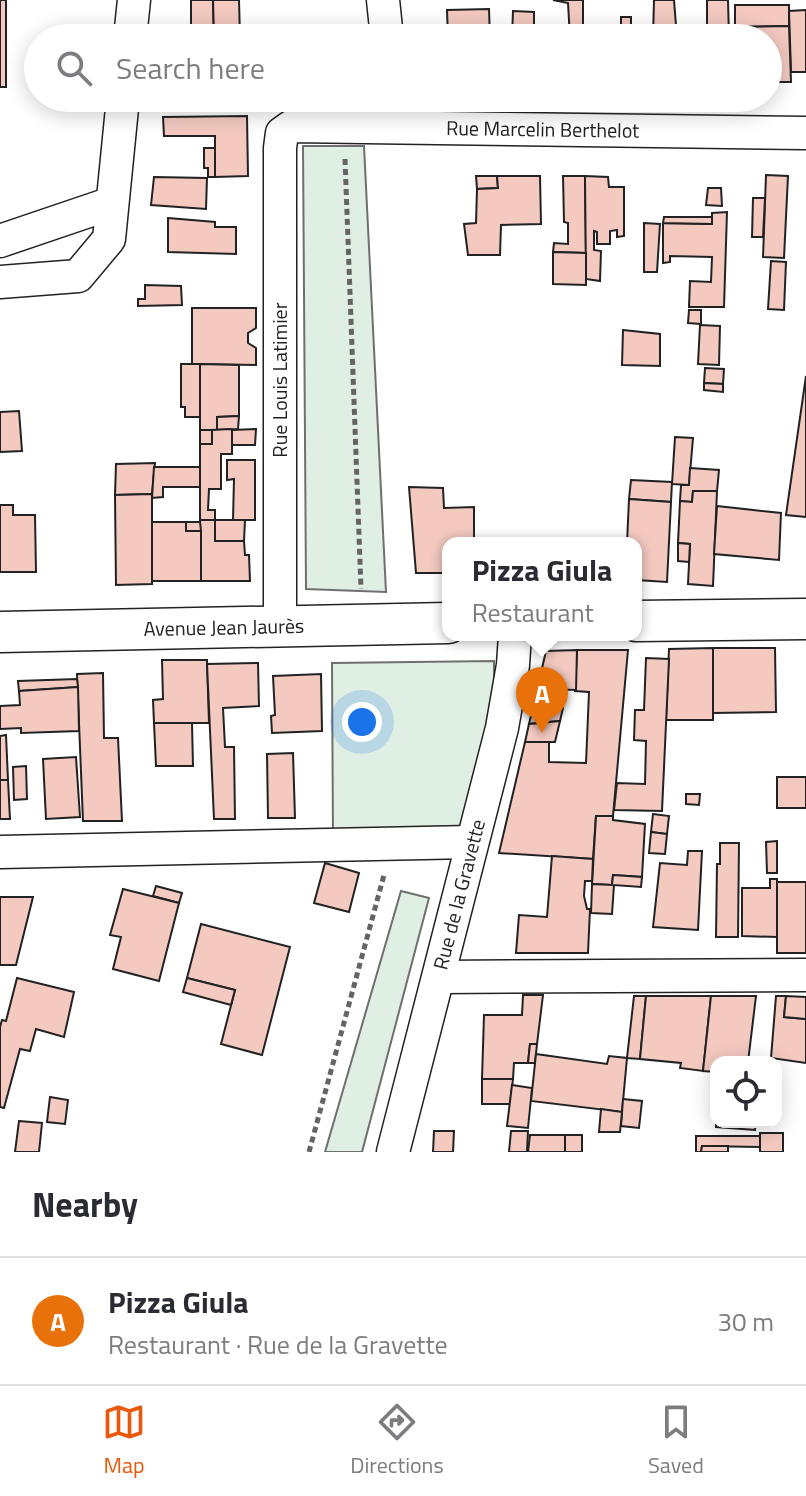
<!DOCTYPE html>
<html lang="en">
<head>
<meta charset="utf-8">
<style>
  :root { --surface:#fff; --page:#f7f7f7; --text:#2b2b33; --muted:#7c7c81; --line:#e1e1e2; --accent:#ea580c }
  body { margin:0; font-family:"Titillium Web",sans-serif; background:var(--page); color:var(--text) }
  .controls { position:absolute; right:24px; bottom:24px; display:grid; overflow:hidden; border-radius:16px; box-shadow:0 4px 20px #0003 }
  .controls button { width:72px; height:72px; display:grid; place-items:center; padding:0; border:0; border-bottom:2px solid var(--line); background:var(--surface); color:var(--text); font:40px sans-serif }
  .you { position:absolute; left:362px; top:722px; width:28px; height:28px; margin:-20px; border:6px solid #fff; border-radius:50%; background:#1a73e8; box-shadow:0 0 0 12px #1a73e833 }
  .badge { display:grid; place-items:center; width:52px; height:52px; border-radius:50%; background:var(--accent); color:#fff; font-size:26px; font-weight:700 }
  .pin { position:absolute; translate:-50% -66px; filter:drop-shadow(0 2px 4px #0008) }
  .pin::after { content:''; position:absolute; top:42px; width:28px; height:24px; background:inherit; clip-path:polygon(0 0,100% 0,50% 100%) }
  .popup { position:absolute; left:442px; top:537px; width:200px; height:104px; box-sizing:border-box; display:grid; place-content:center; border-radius:16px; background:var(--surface); filter:drop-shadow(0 2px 6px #0005); font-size:26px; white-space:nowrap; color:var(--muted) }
  .popup b { font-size:30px; color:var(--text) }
  .popup::after { content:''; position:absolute; left:50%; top:100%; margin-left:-16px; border:16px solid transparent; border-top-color:var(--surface) }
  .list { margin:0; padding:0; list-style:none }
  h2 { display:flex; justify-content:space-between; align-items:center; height:104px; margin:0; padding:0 32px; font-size:34px }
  h2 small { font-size:26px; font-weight:400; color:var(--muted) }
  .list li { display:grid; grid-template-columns:52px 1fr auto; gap:24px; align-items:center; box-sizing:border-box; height:128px; padding:0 32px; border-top:2px solid var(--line) }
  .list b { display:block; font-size:30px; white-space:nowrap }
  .list p { margin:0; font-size:26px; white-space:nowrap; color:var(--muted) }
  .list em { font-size:26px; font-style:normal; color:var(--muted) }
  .icon { flex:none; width:44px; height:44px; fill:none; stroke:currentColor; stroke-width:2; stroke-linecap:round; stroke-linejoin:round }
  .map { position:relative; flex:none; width:806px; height:1152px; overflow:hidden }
  .search { position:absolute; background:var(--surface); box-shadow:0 4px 20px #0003; left:24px; right:24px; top:24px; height:88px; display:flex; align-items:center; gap:20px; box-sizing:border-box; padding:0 28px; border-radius:44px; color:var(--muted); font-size:30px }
  .sheet { height:232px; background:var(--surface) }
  nav { display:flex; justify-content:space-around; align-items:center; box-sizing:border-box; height:112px; border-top:2px solid var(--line); background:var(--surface); font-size:22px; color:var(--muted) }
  nav a { display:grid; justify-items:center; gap:4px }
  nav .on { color:var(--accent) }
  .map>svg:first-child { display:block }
</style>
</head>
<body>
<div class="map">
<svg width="806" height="1152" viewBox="0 0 806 1152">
  <rect width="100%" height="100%" fill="#fff"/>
  <g fill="#e0efe3" stroke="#6f6f6f" stroke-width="2">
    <path d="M 303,146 L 364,146 L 386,592 L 306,589 Z"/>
    <path d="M 494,661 L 494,748 L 471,834 L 333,839 L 332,663 Z"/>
    <path d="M 401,891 L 429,898 L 362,1152 L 325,1152 Z"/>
  </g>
  <g fill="#f3c9c0" stroke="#222" stroke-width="2">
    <rect x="0" y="0" width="6" height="87"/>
    <path d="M 191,0 L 213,0 L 214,38 L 191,38 Z"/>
    <path d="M 213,0 L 239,0 L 240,38 L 214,38 Z"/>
    <path d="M 553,0 L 583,0 L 583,38 L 570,38 L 568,3 Z"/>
    <path d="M 654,0 L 674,0 L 677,38 L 653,38 Z"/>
    <path d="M 707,0 L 728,0 L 729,38 L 707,38 Z"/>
    <path d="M 735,5 L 789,5 L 789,26 L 735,27 Z"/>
    <path d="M 489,9 L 490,38 L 448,38 L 447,10 Z"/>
    <path d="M 806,10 L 806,72 L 791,72 L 789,11 Z"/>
    <path d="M 513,11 L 534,12 L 534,38 L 512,38 Z"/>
    <path d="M 621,17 L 631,17 L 631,38 L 583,38 L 583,33 L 621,34 Z"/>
    <path d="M 789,26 L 791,82 L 768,82 L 768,38 L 735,38 L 735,27 Z"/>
    <rect x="691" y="28" width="16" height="10"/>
    <path d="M 267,30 L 313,30 L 313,38 L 268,38 Z"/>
    <path d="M 179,98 L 215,98 L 216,105 L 178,105 Z"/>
    <path d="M 215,98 L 242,98 L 242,105 L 216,105 Z"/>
    <path d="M 638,98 L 679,98 L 679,102 L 638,105 Z"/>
    <path d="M 247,116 L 248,176 L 215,177 L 215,136 L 164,136 L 163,117 Z"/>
    <path d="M 204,148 L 215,148 L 215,177 L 208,177 L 208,168 L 204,168 Z"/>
    <path d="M 766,175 L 788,176 L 784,258 L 763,257 Z"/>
    <path d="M 476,176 L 497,176 L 498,188 L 477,189 Z"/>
    <path d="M 497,176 L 540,176 L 541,224 L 501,225 L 500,255 L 468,255 L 464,224 L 476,223 L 477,189 L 498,188 Z"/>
    <path d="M 563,176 L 585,176 L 586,253 L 553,252 L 554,243 L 568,244 L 568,223 L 564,222 Z"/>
    <path d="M 585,176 L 608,177 L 609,187 L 624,187 L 624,236 L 617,237 L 617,230 L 610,231 L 610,244 L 597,244 L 597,232 L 594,231 L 594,250 L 601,251 L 600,281 L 586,279 Z"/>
    <path d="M 154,177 L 207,178 L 206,209 L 151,205 Z"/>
    <path d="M 708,188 L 721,188 L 722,206 L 706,205 Z"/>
    <path d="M 753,198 L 765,198 L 763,237 L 752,237 Z"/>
    <path d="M 727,212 L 724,307 L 689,307 L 690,281 L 711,282 L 712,257 L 670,256 L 670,262 L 663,263 L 663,223 L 712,224 L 712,213 Z"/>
    <path d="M 664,217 L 712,217 L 712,224 L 663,223 Z"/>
    <path d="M 168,218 L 215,222 L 215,227 L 236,227 L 236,254 L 168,252 Z"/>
    <path d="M 644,223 L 660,224 L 657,272 L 644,272 Z"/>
    <path d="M 553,252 L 586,253 L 586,285 L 553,284 Z"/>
    <path d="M 771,261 L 786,262 L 784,310 L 768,309 Z"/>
    <path d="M 145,285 L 181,286 L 182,305 L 138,306 L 138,299 L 145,299 Z"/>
    <path d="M 192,308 L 256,308 L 256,328 L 248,333 L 248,343 L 256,348 L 256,365 L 192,364 Z"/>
    <path d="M 689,310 L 701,310 L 701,324 L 688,323 Z"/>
    <path d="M 700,325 L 720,326 L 719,365 L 698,364 Z"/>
    <path d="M 623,330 L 660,334 L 660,366 L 622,365 Z"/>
    <path d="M 181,364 L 200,364 L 200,417 L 185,417 L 185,407 L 181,407 Z"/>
    <path d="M 200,364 L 239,365 L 239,416 L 217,417 L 217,430 L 200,430 Z"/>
    <path d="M 705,368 L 724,369 L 723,384 L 704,383 Z"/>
    <path d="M 806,376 L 806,517 L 786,515 Z"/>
    <path d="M 704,383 L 723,384 L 723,392 L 704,390 Z"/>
    <path d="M 19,411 L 22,451 L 0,452 L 0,412 Z"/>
    <path d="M 239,416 L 238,429 L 217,430 L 217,417 Z"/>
    <path d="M 230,429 L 232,430 L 232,454 L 221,454 L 221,489 L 209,489 L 208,510 L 215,510 L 215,520 L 200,520 L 200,444 L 212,444 L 212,430 Z"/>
    <path d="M 256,429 L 255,445 L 232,445 L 232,430 Z"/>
    <rect x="200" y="430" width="12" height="14"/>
    <path d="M 675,437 L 693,438 L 689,485 L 672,484 Z"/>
    <path d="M 227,460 L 255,460 L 255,520 L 233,520 L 234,479 L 227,480 Z"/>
    <path d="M 155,463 L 152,494 L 115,495 L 116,464 Z"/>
    <path d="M 154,467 L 200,467 L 200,487 L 163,487 L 163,497 L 152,498 Z"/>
    <path d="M 690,468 L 719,470 L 717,491 L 693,491 L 692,502 L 680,501 L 681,485 L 689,485 Z"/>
    <path d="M 631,480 L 672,482 L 671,502 L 629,499 Z"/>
    <path d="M 409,487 L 443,488 L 444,508 L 474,507 L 474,543 L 448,543 L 448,573 L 416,573 Z"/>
    <path d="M 693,491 L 717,491 L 713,586 L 688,584 L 690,544 L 678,543 L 680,501 L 692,502 Z"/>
    <path d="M 152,494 L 152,584 L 116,585 L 115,495 Z"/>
    <path d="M 629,499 L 671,502 L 667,582 L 636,580 L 636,543 L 627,543 Z"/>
    <path d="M 0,505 L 13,505 L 13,515 L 35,515 L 36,572 L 0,572 Z"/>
    <path d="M 717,506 L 781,513 L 779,560 L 714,554 Z"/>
    <path d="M 200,520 L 215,520 L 215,541 L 244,541 L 245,555 L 249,555 L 250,581 L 201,581 Z"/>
    <path d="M 215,520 L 245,520 L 244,541 L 215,541 Z"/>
    <path d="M 152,522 L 186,522 L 186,531 L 201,531 L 201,581 L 152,581 Z"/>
    <path d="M 186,522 L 200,522 L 201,531 L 186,531 Z"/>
    <path d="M 678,543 L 690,544 L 689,562 L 678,561 Z"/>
    <path d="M 713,648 L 713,720 L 666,720 L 669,649 Z"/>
    <path d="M 713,648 L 775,648 L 776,712 L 713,713 Z"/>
    <path d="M 577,650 L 628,650 L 613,816 L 596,816 L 593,859 L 499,853 L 525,742 L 549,742 L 549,762 L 586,763 L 589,692 L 575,691 Z"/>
    <path d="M 577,650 L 576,690 L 547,689 L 544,702 L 563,708 L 560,721 L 529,724 L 546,651 Z"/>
    <path d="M 646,658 L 669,659 L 662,811 L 614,810 L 617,783 L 645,784 L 646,741 L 634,740 L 635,710 L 644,710 Z"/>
    <path d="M 162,660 L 207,660 L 209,723 L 154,723 L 153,700 L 163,699 Z"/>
    <path d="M 258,663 L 259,706 L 223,708 L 225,747 L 234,747 L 235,819 L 214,819 L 207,664 Z"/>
    <path d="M 103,673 L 104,738 L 118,738 L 122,821 L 83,821 L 77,674 Z"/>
    <path d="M 321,674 L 322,731 L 272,733 L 271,716 L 275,715 L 273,676 Z"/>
    <path d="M 77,679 L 78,687 L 19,691 L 18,681 Z"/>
    <path d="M 78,687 L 79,731 L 21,733 L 21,728 L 0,729 L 0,706 L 20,705 L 19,691 Z"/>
    <path d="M 560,721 L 555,742 L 525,742 L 529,724 Z"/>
    <path d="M 154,723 L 192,723 L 193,766 L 156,766 Z"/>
    <path d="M 6,735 L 8,780 L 0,780 L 0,736 Z"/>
    <path d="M 293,753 L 295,818 L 268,818 L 267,754 Z"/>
    <path d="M 76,757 L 80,817 L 46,819 L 43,759 Z"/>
    <path d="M 26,766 L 27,799 L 14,800 L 13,767 Z"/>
    <rect x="777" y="777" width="29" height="31"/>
    <path d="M 0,780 L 8,780 L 10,819 L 0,819 Z"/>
    <path d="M 686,794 L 700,794 L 699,805 L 686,804 Z"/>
    <path d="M 653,814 L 669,816 L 667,834 L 651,832 Z"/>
    <path d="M 596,816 L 613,816 L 613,820 L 645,824 L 642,877 L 613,875 L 612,885 L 592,884 Z"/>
    <path d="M 651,832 L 667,834 L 665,854 L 649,853 Z"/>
    <path d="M 777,841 L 777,873 L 767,873 L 766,842 Z"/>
    <path d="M 720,843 L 739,843 L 738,937 L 716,937 L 717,864 L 720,864 Z"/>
    <path d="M 688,851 L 702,851 L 698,930 L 653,927 L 660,863 L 687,865 Z"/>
    <path d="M 552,856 L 593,859 L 592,881 L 585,881 L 584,896 L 587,909 L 590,909 L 588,953 L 516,953 L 519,915 L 547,917 Z"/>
    <path d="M 325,863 L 359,873 L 349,912 L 314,903 Z"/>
    <path d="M 613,875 L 642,877 L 641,887 L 614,885 L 612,914 L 591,913 L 592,884 L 612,885 Z"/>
    <path d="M 770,879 L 777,879 L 777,937 L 742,936 L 742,888 L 770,888 Z"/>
    <rect x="777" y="882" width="29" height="71"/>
    <path d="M 156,886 L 182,893 L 179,903 L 153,896 Z"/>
    <path d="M 123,889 L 179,903 L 159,981 L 113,969 L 121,937 L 110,935 Z"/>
    <path d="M 0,897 L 33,897 L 16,965 L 0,965 Z"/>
    <path d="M 201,924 L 290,947 L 262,1055 L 221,1044 L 235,990 L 187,978 Z"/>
    <path d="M 17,978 L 74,992 L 64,1037 L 36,1029 L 30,1051 L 20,1049 L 4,1108 L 0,1107 L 0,1027 L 2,1020 L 6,1021 Z"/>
    <path d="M 187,978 L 235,990 L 231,1005 L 183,992 Z"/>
    <path d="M 523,995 L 543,995 L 537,1044 L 530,1044 L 528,1063 L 514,1063 L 513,1079 L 482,1079 L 484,1015 L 522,1015 Z"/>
    <path d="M 634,996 L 646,996 L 640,1059 L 627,1058 Z"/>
    <path d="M 646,996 L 711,996 L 703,1071 L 680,1068 L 681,1063 L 640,1059 Z"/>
    <path d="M 711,996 L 756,996 L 748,1062 L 716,1062 L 716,1072 L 703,1071 Z"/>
    <path d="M 776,996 L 786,996 L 784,1017 L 806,1019 L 806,1063 L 771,1058 Z"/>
    <path d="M 786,996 L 806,997 L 806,1019 L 784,1017 Z"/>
    <path d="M 530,1044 L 537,1044 L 535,1063 L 528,1063 Z"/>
    <path d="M 536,1054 L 607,1064 L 609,1056 L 627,1058 L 622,1112 L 531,1101 Z"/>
    <path d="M 482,1079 L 513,1079 L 510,1104 L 482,1104 Z"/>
    <path d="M 512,1085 L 532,1088 L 528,1128 L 507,1126 Z"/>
    <path d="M 50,1097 L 68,1100 L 65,1124 L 47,1122 Z"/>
    <path d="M 623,1099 L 642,1101 L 639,1128 L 621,1126 Z"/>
    <path d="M 601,1109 L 622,1112 L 620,1132 L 599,1132 Z"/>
    <path d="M 716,1119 L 716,1122 L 756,1122 L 755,1130 L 716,1127 Z"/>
    <path d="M 19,1121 L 42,1123 L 39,1152 L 15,1152 Z"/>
    <path d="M 434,1131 L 454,1131 L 453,1152 L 433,1152 Z"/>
    <path d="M 511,1131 L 528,1131 L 527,1152 L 509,1152 Z"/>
    <rect x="760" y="1133" width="23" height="19"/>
    <path d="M 530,1135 L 565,1135 L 565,1152 L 528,1152 Z"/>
    <rect x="565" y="1135" width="17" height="17"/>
    <path d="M 696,1136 L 760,1136 L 760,1147 L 702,1146 L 701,1152 L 696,1152 Z"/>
    <path d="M 702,1146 L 728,1146 L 728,1152 L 701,1152 Z"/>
  </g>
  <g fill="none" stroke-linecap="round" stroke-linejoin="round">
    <g stroke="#222" stroke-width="35">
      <g id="minor">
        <path d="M 383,0 L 387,38"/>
        <path d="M 130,38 L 134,0"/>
        <path d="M 0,241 L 112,203"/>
        <path d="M 0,282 L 78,276 L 109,239 L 123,98"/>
        <path id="s1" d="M 280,626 L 280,148 L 282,133 L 292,126 L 806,133"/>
        <path d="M 0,852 L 471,842"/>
        <path d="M 439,977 L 806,975"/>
        <path id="s2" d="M 393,1152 L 502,728 L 513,665 L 515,635"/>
      </g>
    </g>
    <g stroke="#222" stroke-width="43">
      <g id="tertiary">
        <path d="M 636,621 L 806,619"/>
        <path id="s3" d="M 0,632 L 448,623"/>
      </g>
    </g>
    <g stroke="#646464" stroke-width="5" stroke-dasharray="6 4" stroke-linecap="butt">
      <path d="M 345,159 L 361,589"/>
      <path d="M 309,1152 L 384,875"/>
    </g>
    <use href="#minor" stroke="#fff" stroke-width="32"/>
    <use href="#tertiary" stroke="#fff" stroke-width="40"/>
  </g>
  <g text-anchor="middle" stroke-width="6" stroke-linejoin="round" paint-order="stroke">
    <g font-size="20" fill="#222" stroke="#fff">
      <text dy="7" stroke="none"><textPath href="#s1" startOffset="756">Rue Marcelin Berthelot</textPath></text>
      <text transform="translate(280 380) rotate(-90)" y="7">Rue Louis Latimier</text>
      <text dy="7" stroke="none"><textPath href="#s3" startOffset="224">Avenue Jean Jaurès</textPath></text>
      <text dy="7" stroke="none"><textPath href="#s2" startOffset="266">Rue de la Gravette</textPath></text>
    </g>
  </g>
</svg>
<div class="controls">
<button><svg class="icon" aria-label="locate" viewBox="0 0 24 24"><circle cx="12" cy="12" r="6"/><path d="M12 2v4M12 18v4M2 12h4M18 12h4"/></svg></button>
</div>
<div class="you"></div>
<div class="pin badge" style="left:542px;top:733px;background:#e8710a">A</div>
<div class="popup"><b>Pizza Giula</b>Restaurant</div>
<div class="search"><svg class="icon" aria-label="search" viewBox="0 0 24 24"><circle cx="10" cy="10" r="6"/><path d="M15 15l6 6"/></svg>Search here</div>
</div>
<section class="sheet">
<h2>Nearby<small></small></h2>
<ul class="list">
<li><span class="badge" style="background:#e8710a">A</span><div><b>Pizza Giula</b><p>Restaurant · Rue de la Gravette</p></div><em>30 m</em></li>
</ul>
</section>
<nav>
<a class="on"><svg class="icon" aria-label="map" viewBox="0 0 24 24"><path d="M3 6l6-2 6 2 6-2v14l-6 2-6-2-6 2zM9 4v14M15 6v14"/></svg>Map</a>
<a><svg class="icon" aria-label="directions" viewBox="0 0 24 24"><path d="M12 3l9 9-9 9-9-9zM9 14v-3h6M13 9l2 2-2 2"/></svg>Directions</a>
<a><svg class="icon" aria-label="saved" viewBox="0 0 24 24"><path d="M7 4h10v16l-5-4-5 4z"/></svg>Saved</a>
</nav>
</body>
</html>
